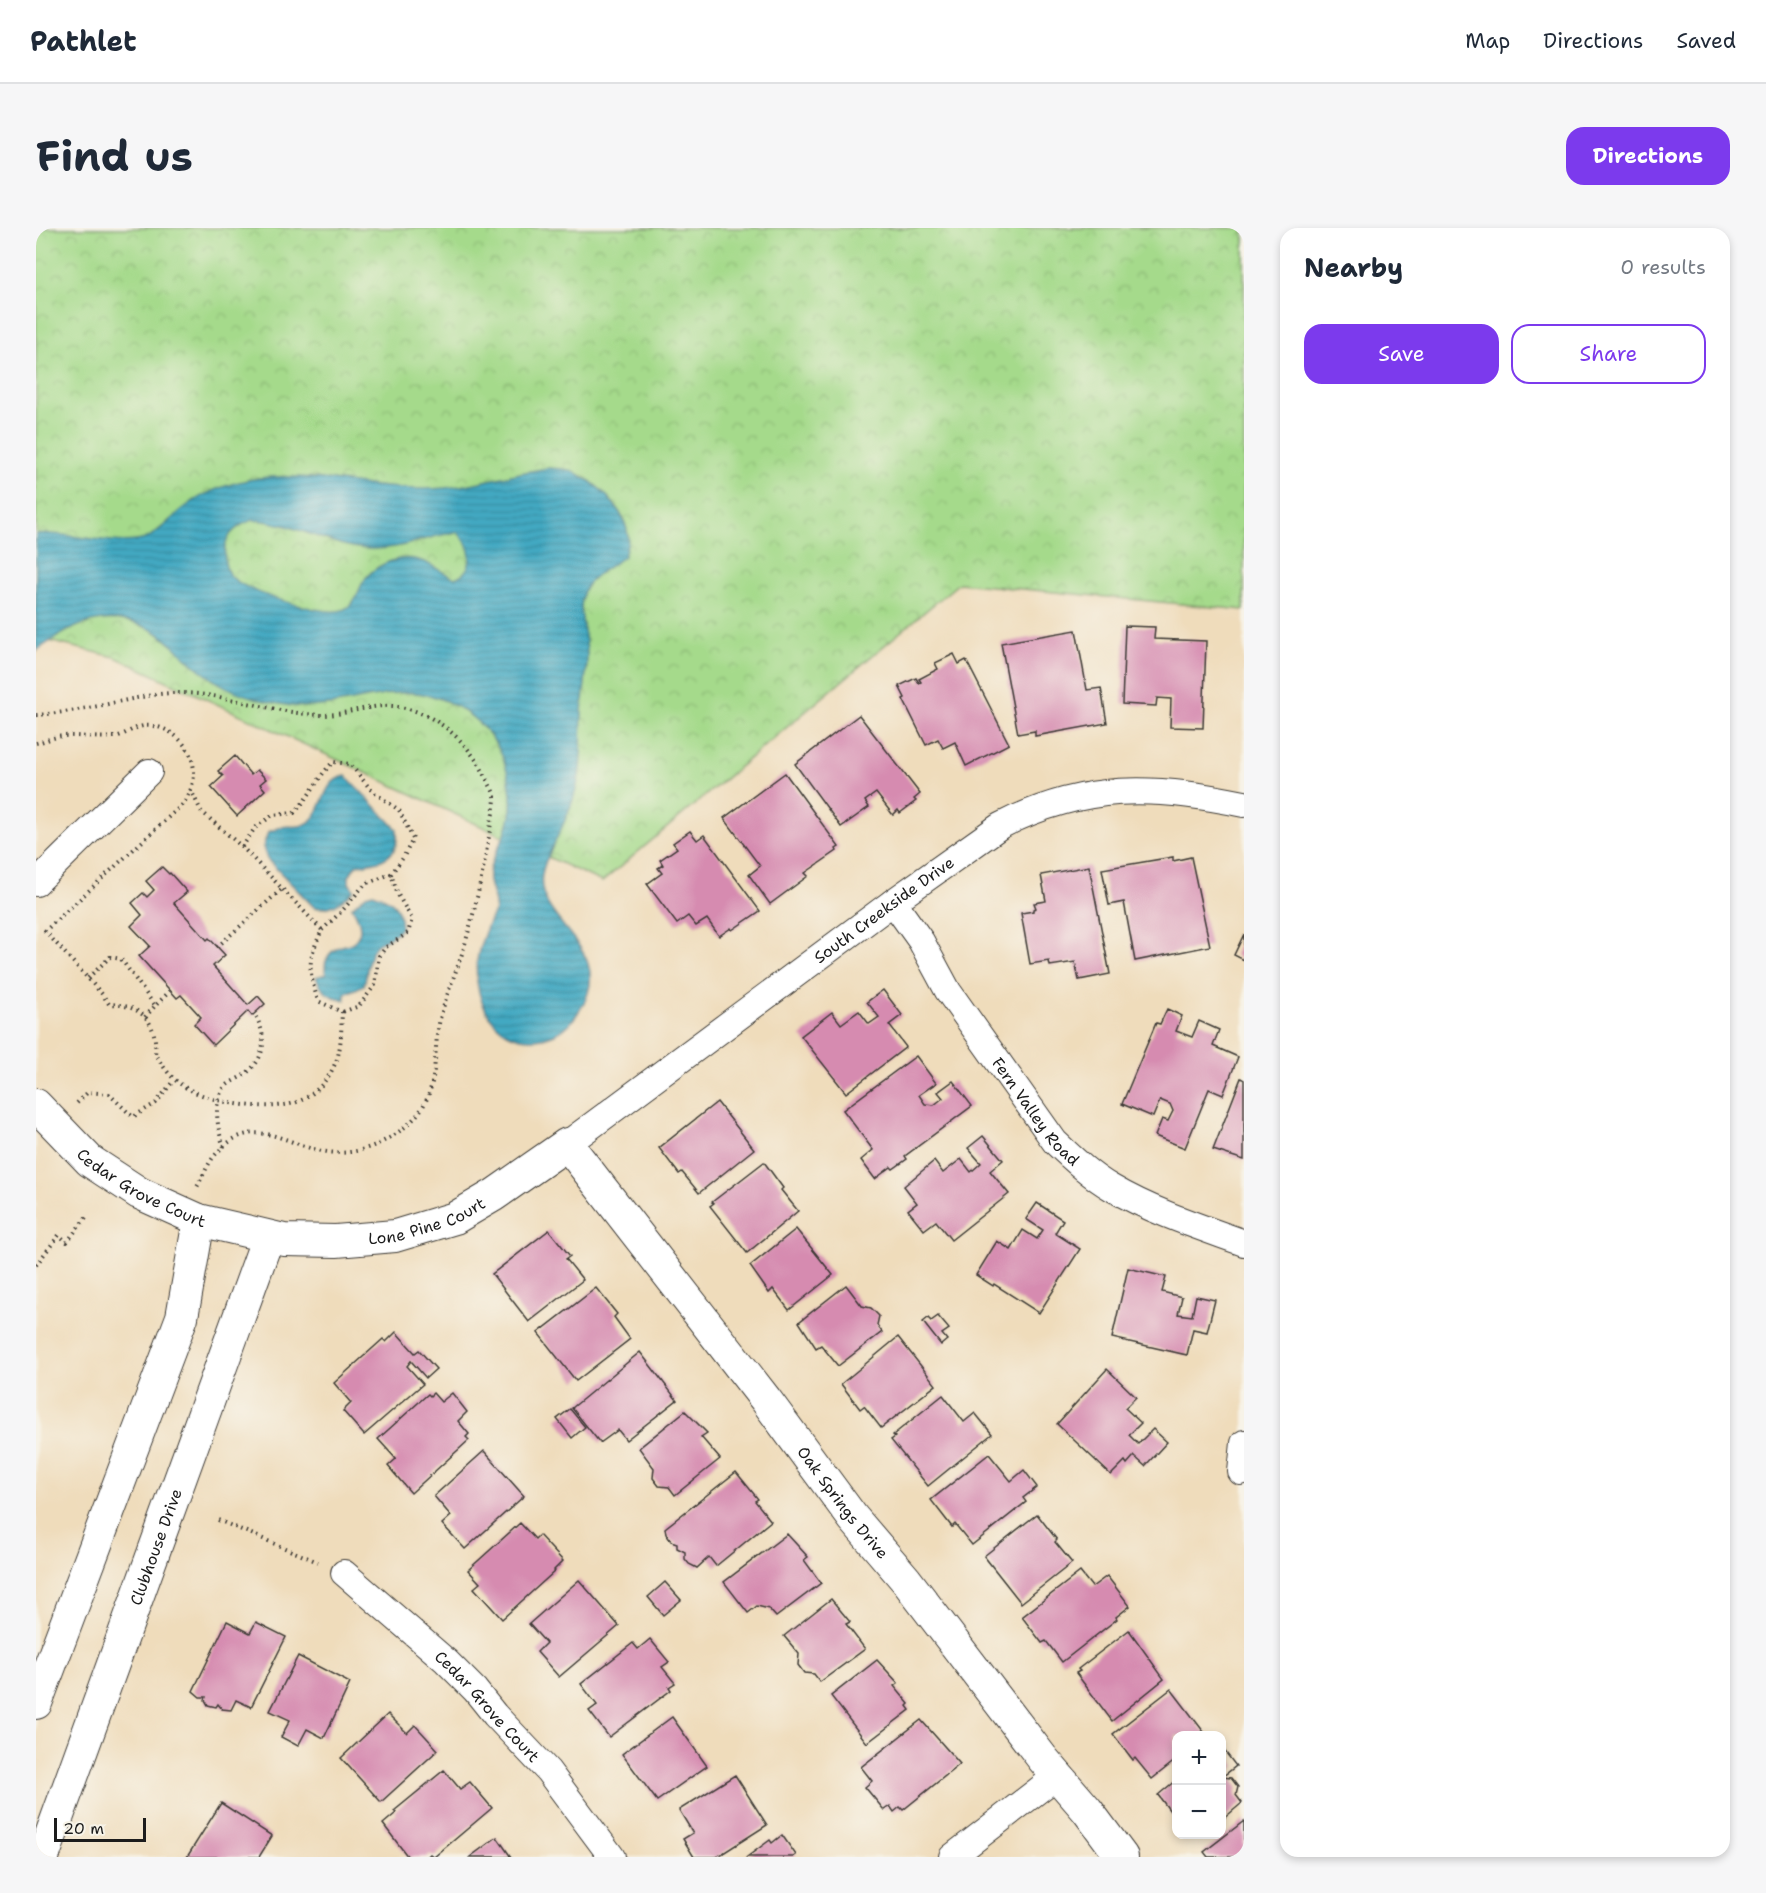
<!DOCTYPE html>
<html lang="en">
<head>
<meta charset="utf-8">
<style>
  :root { --surface:#fff; --page:#f6f6f7; --text:#1f2937; --muted:#747a83; --line:#e0e1e3; --accent:#7c3aed }
  body { margin:0; font-family:"Shantell Sans",sans-serif; background:var(--page); color:var(--text) }
  .controls { position:absolute; right:18px; bottom:18px; display:grid; overflow:hidden; border-radius:12px; box-shadow:0 3px 9px #0003 }
  .controls button { width:54px; height:54px; display:grid; place-items:center; padding:0; border:0; border-bottom:2px solid var(--line); background:var(--surface); color:var(--text); font:30px sans-serif }
  .scale { position:absolute; left:18px; bottom:15px; width:92px; box-sizing:border-box; padding-left:6px; border:3px solid #1c1c1c; border-top:0; font-size:16px; line-height:21px; white-space:nowrap; color:#1c1c1c; -webkit-text-stroke:4px #f7f3e8; paint-order:stroke }
  .list { margin:0; padding:0; list-style:none }
  h2 { display:flex; justify-content:space-between; align-items:center; height:78px; margin:0; padding:0 24px; font-size:26px }
  h2 small { font-size:20px; font-weight:400; color:var(--muted) }
  .actions { display:flex; gap:12px; padding:18px 24px }
  .actions a { flex:1; padding:14px 0; border:2px solid var(--accent); border-radius:18px; text-align:center; font-size:21px; color:var(--accent) }
  .actions .main { background:var(--accent); color:#fff }
  .map { position:relative; flex:none; width:1208px; height:1629px; overflow:hidden; border-radius:18px }
  header { display:flex; align-items:center; gap:36px; box-sizing:border-box; height:84px; padding:0 30px; background:var(--surface); border-bottom:2px solid var(--line) }
  header strong { font-size:28px }
  nav { display:flex; gap:33px; margin-inline-start:auto; font-size:21px }
  .intro { display:flex; align-items:center; justify-content:space-between; box-sizing:border-box; height:144px; padding:0 36px }
  h1 { margin:0; font-size:42px }
  .button { padding:15px 27px; border-radius:18px; background:var(--accent); color:#fff; font-size:21px; font-weight:700 }
  main { display:flex; gap:36px; padding:0 36px }
  aside { flex:1; background:var(--surface); border-radius:18px; box-shadow:0 3px 9px #0003 }
  .map>svg:first-child { display:block }
</style>
</head>
<body>
<header>
<strong>Pathlet</strong>
<nav><a>Map</a><a>Directions</a><a>Saved</a></nav>
</header>
<div class="intro"><h1>Find us</h1><a class="button">Directions</a></div>
<main>
<div class="map">
<svg width="1208" height="1629" viewBox="0 0 1208 1629">
  <defs>
    <pattern id="park-crowns" width="20" height="18" patternUnits="userSpaceOnUse" patternTransform="scale(1.5)"><rect width="20" height="18" fill="#a5da8b"/><path d="M2 6a3 3 0 1 1 6 0M12 15a3 3 0 1 1 6 0" fill="none" stroke="#8dba77"/></pattern>
    <pattern id="water-rules" width="6" height="5" patternUnits="userSpaceOnUse" patternTransform="scale(1.5)"><rect width="6" height="5" fill="#42a9c2"/><path d="M0 2.5h6" fill="none" stroke="#36899d"/></pattern>
  </defs>
  <rect width="100%" height="100%" fill="#f7f3e8"/>
  <filter id="ink" filterUnits="userSpaceOnUse"><feTurbulence type="fractalNoise" baseFrequency=".0167" numOctaves="2"/><feDisplacementMap in="SourceGraphic" scale="12" xChannelSelector="R" yChannelSelector="G"/><feConvolveMatrix kernelMatrix="1 2 1 2 8 2 1 2 1" color-interpolation-filters="sRGB"/></filter>
  <filter id="wash" filterUnits="userSpaceOnUse"><feTurbulence type="fractalNoise" baseFrequency=".008" numOctaves="4" result="noise"/><feDisplacementMap in="SourceGraphic" scale="24" xChannelSelector="R" yChannelSelector="G"/><feGaussianBlur stdDeviation="1.35" result="paint"/><feColorMatrix in="noise" values="0 0 0 0 0 0 0 0 0 0 0 0 0 0 0 0 0 1.4 0 .05"/><feComposite in="paint" operator="in"/></filter>
  <g filter="url(#wash)">
    <rect width="100%" height="100%" fill="#efdcbb"/>
    <path fill="url(#park-crowns)" stroke="#607b54" stroke-width="1.5" d="M 0,0 L 1208,0 L 1208,382 L 923,355 L 566,654 L 79,429 L 0,410 Z"/>
    <g fill="url(#water-rules)" stroke="#2f626f" stroke-width="1.5" fill-rule="evenodd">
      <path d="M 512,240 C 519,241 528,240 535,243 C 559,252 591,282 592,310 C 592,315 589,323 588,328 C 574,340 552,348 547,366 C 541,386 552,409 551,429 C 551,447 547,466 546,485 C 545,504 546,523 544,541 C 541,567 530,591 519,614 C 514,624 507,636 506,647 C 498,695 582,720 545,780 C 539,790 532,800 521,805 C 470,828 436,782 441,734 C 442,721 448,706 453,694 C 455,689 458,685 459,681 C 461,669 449,658 454,640 C 460,619 473,606 475,580 C 476,563 472,541 465,525 C 447,488 403,460 361,465 C 326,469 292,482 256,478 C 228,474 194,465 171,447 C 138,423 128,398 84,392 C 52,388 25,405 0,423 L 0,306 C 31,303 84,320 109,311 C 125,304 137,287 152,277 C 172,262 198,254 223,250 C 278,244 332,261 386,261 C 429,262 469,246 512,240 ZM 217,292 C 258,294 293,319 334,321 C 368,322 389,308 421,304 C 436,317 441,341 419,350 C 406,345 395,335 382,332 C 362,327 336,337 326,356 C 320,369 317,382 300,383 C 279,385 205,363 193,346 C 188,338 188,328 189,319 C 191,305 204,296 217,292 Z"/>
      <path d="M 310,548 L 361,601 C 364,630 345,635 320,637 L 313,648 L 313,655 L 318,662 C 307,673 294,683 278,679 L 231,631 L 227,619 L 232,604 C 237,603 241,600 246,599 C 256,597 263,601 273,594 C 290,581 285,552 310,548 Z"/>
      <path d="M 337,665 C 358,673 364,677 365,700 C 355,711 351,709 342,716 C 331,725 332,744 328,757 L 309,766 L 309,772 C 293,769 286,764 280,749 L 290,746 C 287,734 292,725 303,719 C 307,717 314,717 317,714 C 329,705 323,690 316,679 L 330,667 Z"/>
    </g>
    <g id="blocks">
      <g fill="#d68bb0">
        <path d="M 1089,398 L 1119,399 L 1118,411 L 1170,413 L 1167,500 L 1134,499 L 1135,471 L 1121,470 L 1120,478 L 1086,476 Z"/>
        <path d="M 1040,402 L 1051,462 L 1065,460 L 1071,495 L 999,508 L 999,503 L 982,506 L 965,415 Z"/>
        <path d="M 918,426 L 923,436 L 930,432 L 973,516 L 930,538 L 919,514 L 907,520 L 902,511 L 890,517 L 867,471 L 869,470 L 863,458 L 880,450 L 883,455 L 885,454 L 883,451 L 902,441 L 899,435 Z"/>
        <path d="M 823,487 L 884,566 L 878,571 L 880,573 L 864,585 L 862,582 L 857,587 L 840,565 L 829,573 L 833,579 L 805,599 L 759,536 Z"/>
        <path d="M 199,528 L 215,547 L 221,542 L 230,551 L 224,556 L 229,562 L 201,588 L 175,559 L 187,548 L 182,543 Z"/>
        <path d="M 749,545 L 803,619 L 800,621 L 801,623 L 769,645 L 772,648 L 734,676 L 713,647 L 724,638 L 688,590 Z"/>
        <path d="M 654,603 L 661,612 L 668,607 L 724,683 L 696,702 L 695,700 L 683,708 L 671,691 L 660,698 L 652,688 L 641,696 L 611,656 L 626,645 L 622,640 L 627,637 L 624,632 L 641,620 L 637,615 Z"/>
        <path d="M 1137,629 L 1137,633 L 1155,629 L 1174,718 L 1099,733 L 1088,674 L 1073,677 L 1066,641 Z"/>
        <path d="M 1053,638 L 1074,746 L 1043,752 L 1039,734 L 1014,738 L 1013,733 L 994,736 L 985,685 L 997,683 L 997,681 L 1000,680 L 998,675 L 1010,673 L 1005,647 Z"/>
        <path d="M 126,639 L 133,646 L 134,645 L 151,664 L 138,675 L 171,712 L 173,710 L 189,727 L 177,738 L 212,777 L 222,768 L 229,776 L 216,788 L 212,783 L 177,817 L 158,796 L 165,789 L 145,767 L 141,770 L 103,728 L 114,718 L 95,698 L 106,687 L 96,675 L 107,665 L 111,669 L 118,662 L 110,653 Z"/>
        <path d="M 1208,706 L 1208,732 L 1198,727 Z"/>
        <path d="M 847,762 L 866,787 L 853,797 L 870,819 L 810,865 L 765,808 L 796,784 L 805,796 L 823,783 L 833,796 L 843,789 L 831,774 Z"/>
        <path d="M 1131,781 L 1146,788 L 1140,803 L 1156,809 L 1163,793 L 1183,802 L 1177,818 L 1202,829 L 1187,867 L 1173,861 L 1149,920 L 1119,908 L 1126,891 L 1132,893 L 1137,883 L 1134,876 L 1124,872 L 1117,889 L 1086,876 L 1120,795 L 1124,796 Z"/>
        <path d="M 880,828 L 900,855 L 883,867 L 889,876 L 898,877 L 907,870 L 902,864 L 917,853 L 936,878 L 869,928 L 871,931 L 857,941 L 855,939 L 839,951 L 825,932 L 837,922 L 807,882 Z"/>
        <path d="M 1205,850 L 1208,852 L 1208,932 L 1177,922 Z"/>
        <path d="M 681,874 L 718,921 L 663,965 L 646,944 L 643,946 L 623,920 Z"/>
        <path d="M 947,908 L 967,932 L 954,943 L 973,966 L 915,1012 L 900,993 L 888,1002 L 872,982 L 881,975 L 868,958 L 898,933 L 907,945 L 925,931 L 935,944 L 945,935 L 932,920 Z"/>
        <path d="M 728,934 L 747,960 L 745,962 L 762,983 L 711,1025 L 674,978 L 678,975 L 676,974 Z"/>
        <path d="M 1001,975 L 1027,992 L 1019,1005 L 1044,1021 L 1003,1085 L 958,1056 L 957,1058 L 940,1047 L 961,1013 L 975,1022 L 987,1002 L 1001,1011 L 1007,1002 L 990,991 Z"/>
        <path d="M 760,1001 L 797,1047 L 753,1082 L 737,1061 L 733,1065 L 714,1038 Z"/>
        <path d="M 513,1002 L 534,1028 L 530,1031 L 547,1052 L 493,1094 L 456,1046 Z"/>
        <path d="M 1092,1040 L 1130,1049 L 1126,1064 L 1146,1069 L 1142,1086 L 1156,1088 L 1160,1068 L 1179,1072 L 1171,1104 L 1157,1101 L 1151,1127 L 1076,1110 Z"/>
        <path d="M 810,1057 L 826,1078 L 835,1080 L 843,1088 L 841,1097 L 846,1104 L 802,1138 L 785,1117 L 780,1120 L 763,1094 Z"/>
        <path d="M 560,1060 L 581,1086 L 578,1089 L 594,1111 L 540,1153 L 502,1105 Z"/>
        <path d="M 902,1088 L 913,1101 L 906,1106 L 911,1112 L 905,1117 L 887,1094 L 892,1090 L 895,1093 Z"/>
        <path d="M 360,1104 L 379,1125 L 383,1122 L 400,1141 L 390,1150 L 375,1133 L 371,1138 L 387,1156 L 328,1207 L 307,1183 L 315,1175 L 298,1155 L 347,1111 L 350,1114 Z"/>
        <path d="M 862,1109 L 900,1157 L 845,1200 L 828,1178 L 824,1181 L 805,1156 Z"/>
        <path d="M 604,1124 L 641,1172 L 590,1212 L 582,1202 L 564,1215 L 536,1180 Z"/>
        <path d="M 1071,1141 L 1100,1169 L 1089,1180 L 1105,1195 L 1093,1207 L 1102,1216 L 1117,1201 L 1131,1214 L 1109,1238 L 1098,1228 L 1091,1236 L 1089,1233 L 1075,1247 L 1021,1196 Z"/>
        <path d="M 397,1165 L 405,1174 L 416,1165 L 431,1184 L 422,1193 L 433,1206 L 430,1209 L 433,1212 L 375,1265 L 352,1238 L 360,1231 L 342,1211 L 392,1166 L 394,1168 Z"/>
        <path d="M 907,1167 L 928,1194 L 939,1185 L 956,1206 L 892,1258 L 855,1212 L 859,1209 L 857,1207 Z"/>
        <path d="M 534,1181 L 549,1199 L 536,1210 L 521,1191 Z"/>
        <path d="M 649,1183 L 671,1205 L 665,1209 L 684,1231 L 639,1267 L 633,1259 L 623,1258 L 617,1250 L 618,1240 L 603,1220 Z"/>
        <path d="M 448,1223 L 488,1268 L 429,1321 L 406,1296 L 415,1288 L 398,1268 Z"/>
        <path d="M 953,1226 L 975,1253 L 988,1242 L 1001,1259 L 987,1270 L 990,1274 L 936,1317 L 919,1296 L 916,1299 L 895,1272 Z"/>
        <path d="M 700,1244 L 722,1271 L 719,1273 L 735,1293 L 680,1338 L 673,1329 L 661,1340 L 653,1336 L 649,1331 L 649,1324 L 641,1320 L 641,1315 L 635,1313 L 630,1306 L 629,1300 Z"/>
        <path d="M 1001,1286 L 1021,1312 L 1019,1314 L 1036,1335 L 985,1375 L 948,1328 Z"/>
        <path d="M 484,1295 L 499,1311 L 503,1307 L 527,1333 L 518,1342 L 519,1343 L 466,1391 L 438,1360 L 444,1355 L 432,1342 Z"/>
        <path d="M 751,1306 L 772,1329 L 768,1332 L 785,1355 L 740,1389 L 733,1381 L 721,1378 L 712,1385 L 688,1354 Z"/>
        <path d="M 1044,1344 L 1056,1359 L 1071,1348 L 1094,1378 L 1080,1389 L 1081,1391 L 1026,1434 L 1010,1413 L 1006,1415 L 986,1389 Z"/>
        <path d="M 543,1352 L 583,1398 L 523,1449 L 501,1424 L 510,1415 L 493,1396 Z"/>
        <path d="M 629,1354 L 645,1372 L 627,1387 L 612,1369 Z"/>
        <path d="M 795,1371 L 814,1394 L 810,1396 L 829,1421 L 784,1454 L 778,1446 L 768,1445 L 762,1437 L 763,1426 L 748,1408 Z"/>
        <path d="M 191,1393 L 214,1405 L 220,1394 L 250,1409 L 215,1479 L 200,1472 L 195,1482 L 186,1481 L 182,1476 L 180,1479 L 172,1477 L 169,1472 L 170,1469 L 164,1469 L 157,1463 Z"/>
        <path d="M 1093,1402 L 1128,1451 L 1076,1493 L 1040,1445 L 1044,1443 L 1042,1441 Z"/>
        <path d="M 614,1411 L 633,1434 L 626,1439 L 639,1455 L 633,1459 L 635,1462 L 573,1509 L 553,1483 L 561,1477 L 545,1456 L 597,1415 L 602,1421 Z"/>
        <path d="M 262,1428 L 314,1455 L 288,1510 L 271,1501 L 262,1518 L 245,1509 L 254,1492 L 234,1483 Z"/>
        <path d="M 841,1432 L 862,1455 L 858,1458 L 873,1476 L 871,1478 L 874,1482 L 831,1515 L 795,1468 Z"/>
        <path d="M 1135,1461 L 1171,1508 L 1140,1508 L 1140,1532 L 1116,1551 L 1099,1530 L 1097,1532 L 1077,1506 Z"/>
        <path d="M 352,1486 L 371,1505 L 379,1497 L 402,1522 L 345,1574 L 305,1530 Z"/>
        <path d="M 636,1489 L 671,1538 L 621,1573 L 586,1526 Z"/>
        <path d="M 885,1492 L 924,1536 L 867,1582 L 864,1579 L 858,1584 L 854,1578 L 848,1582 L 829,1559 L 836,1553 L 825,1539 Z"/>
        <path d="M 1187,1521 L 1200,1538 L 1186,1549 L 1195,1550 L 1202,1559 L 1200,1567 L 1206,1575 L 1186,1592 L 1186,1523 Z"/>
        <path d="M 408,1542 L 424,1561 L 434,1554 L 456,1580 L 398,1629 L 394,1626 L 391,1629 L 372,1629 L 347,1596 L 360,1585 L 358,1583 Z"/>
        <path d="M 699,1547 L 731,1597 L 681,1629 L 658,1629 L 647,1611 L 657,1605 L 643,1582 Z"/>
        <path d="M 1140,1552 L 1140,1591 L 1122,1567 Z"/>
        <path d="M 185,1575 L 236,1608 L 223,1629 L 151,1629 Z"/>
        <path d="M 1208,1593 L 1208,1629 L 1172,1629 L 1168,1624 Z"/>
        <path d="M 746,1607 L 760,1627 L 757,1629 L 711,1629 L 734,1612 L 736,1615 Z"/>
        <path d="M 461,1609 L 475,1629 L 434,1629 Z"/>
      </g>
    </g>
  </g>
  <g filter="url(#ink)">
    <use href="#blocks" fill-opacity="0" stroke="#3c3934" stroke-width="1.5"/>
    <g fill="none" stroke-linecap="round" stroke-linejoin="round">
      <g stroke="#3c3934" stroke-width="28">
        <g id="minor">
          <path d="M 0,655 L 113,544"/>
          <path id="s1" d="M 857,674 L 885,713 L 912,763 L 1019,914 C 1037,931 1055,948 1076,960 C 1117,984 1164,999 1208,1015"/>
          <path id="s2" d="M 531,916 L 857,674 L 964,598 C 1048,555 1118,557 1208,576"/>
          <path d="M 1205,1244 L 1208,1215"/>
          <path id="s3" d="M 308,1345 L 410,1433 L 439,1462 L 459,1487 L 512,1543 L 576,1629"/>
          <path d="M 916,1629 L 1022,1547"/>
        </g>
      </g>
      <g stroke="#3c3934" stroke-width="34">
        <g id="tertiary">
          <path id="s4" d="M 0,877 L 54,933 L 103,965 L 163,992 L 248,1012 L 300,1013 L 359,1008 L 419,990 L 458,967 L 531,916 L 730,1172 L 817,1290 L 870,1352 L 1007,1531 L 1051,1582 L 1086,1629"/>
          <path d="M 0,1475 L 146,1089 L 163,992"/>
          <path id="s5" d="M 7,1629 L 232,1009"/>
        </g>
      </g>
      <g stroke="#3c3934" stroke-width="4" stroke-dasharray="1.5 4.5" stroke-linecap="butt">
        <path d="M 0,487 C 28,485 54,480 81,474 C 102,470 125,464 146,465 C 194,466 239,486 287,487 C 312,487 339,474 364,479 C 402,486 433,515 450,549 C 452,555 458,563 459,569 C 459,579 455,592 454,602 C 448,638 441,674 431,709 C 424,736 412,761 405,787 C 394,827 408,867 369,899 C 348,916 320,928 292,924 C 252,919 218,883 180,926 C 172,935 167,948 161,959"/>
        <path d="M 0,515 C 9,513 18,509 27,508 C 43,507 60,511 77,509 C 86,509 96,500 107,498 C 134,495 158,519 158,545 C 158,556 153,566 148,575 L 9,703 L 66,766 L 73,776 C 106,777 122,794 119,827 C 126,836 133,848 143,855 C 168,874 223,883 254,876 C 273,872 290,856 298,838 C 306,823 305,801 306,784 L 282,773 C 272,740 271,734 286,702 L 206,619 L 165,583 L 155,562"/>
        <path d="M 206,619 L 219,600 L 237,587 L 258,585 C 274,569 281,550 297,534 L 314,536 L 336,563 L 363,582 L 377,611 L 367,630 L 355,646 L 362,667 L 376,691 L 372,705 L 350,719 L 343,728 L 339,757 L 323,778 L 306,784"/>
        <path d="M 286,702 L 306,683 L 329,656 L 355,646"/>
        <path d="M 181,719 L 247,660"/>
        <path d="M 52,750 L 74,729 L 85,731 L 119,778 L 134,763"/>
        <path d="M 109,789 L 119,778"/>
        <path d="M 41,875 L 52,864 L 73,866 L 97,889 L 120,875 L 138,852"/>
        <path d="M 188,919 C 182,904 176,874 188,860 C 193,854 202,851 208,847 C 229,832 232,810 220,789"/>
        <path d="M 0,1037 L 23,1007 L 31,1014 L 51,988"/>
        <path d="M 182,1292 L 282,1334"/>
      </g>
      <use href="#minor" stroke="#fff" stroke-width="26"/>
      <use href="#tertiary" stroke="#fff" stroke-width="32"/>
    </g>
  </g>
  <g text-anchor="middle" stroke-width="4.5" stroke-linejoin="round" paint-order="stroke">
    <g font-size="16" fill="#1c1c1c" stroke="#f7f3e8">
      <text dy="6" stroke="none"><textPath href="#s2" startOffset="394">South Creekside Drive</textPath></text>
      <text dy="6" stroke="none"><textPath href="#s1" startOffset="254">Fern Valley Road</textPath></text>
      <text dy="6" stroke="none"><textPath href="#s4" startOffset="136">Cedar Grove Court</textPath></text>
      <text dy="6" stroke="none"><textPath href="#s4" startOffset="435">Lone Pine Court</textPath></text>
      <text dy="6" stroke="none"><textPath href="#s4" startOffset="1050">Oak Springs Drive</textPath></text>
      <text dy="6" stroke="none"><textPath href="#s5" startOffset="330">Clubhouse Drive</textPath></text>
      <text dy="6" stroke="none"><textPath href="#s3" startOffset="196">Cedar Grove Court</textPath></text>
    </g>
  </g>
</svg>
<div class="controls">
<button>+</button>
<button>−</button>
</div>
<div class="scale">20 m</div>
</div>
<aside>
<h2>Nearby<small>0 results</small></h2>
<ul class="list">
</ul>
<div class="actions"><a class="main">Save</a><a>Share</a></div>
</aside>
</main>
</body>
</html>
